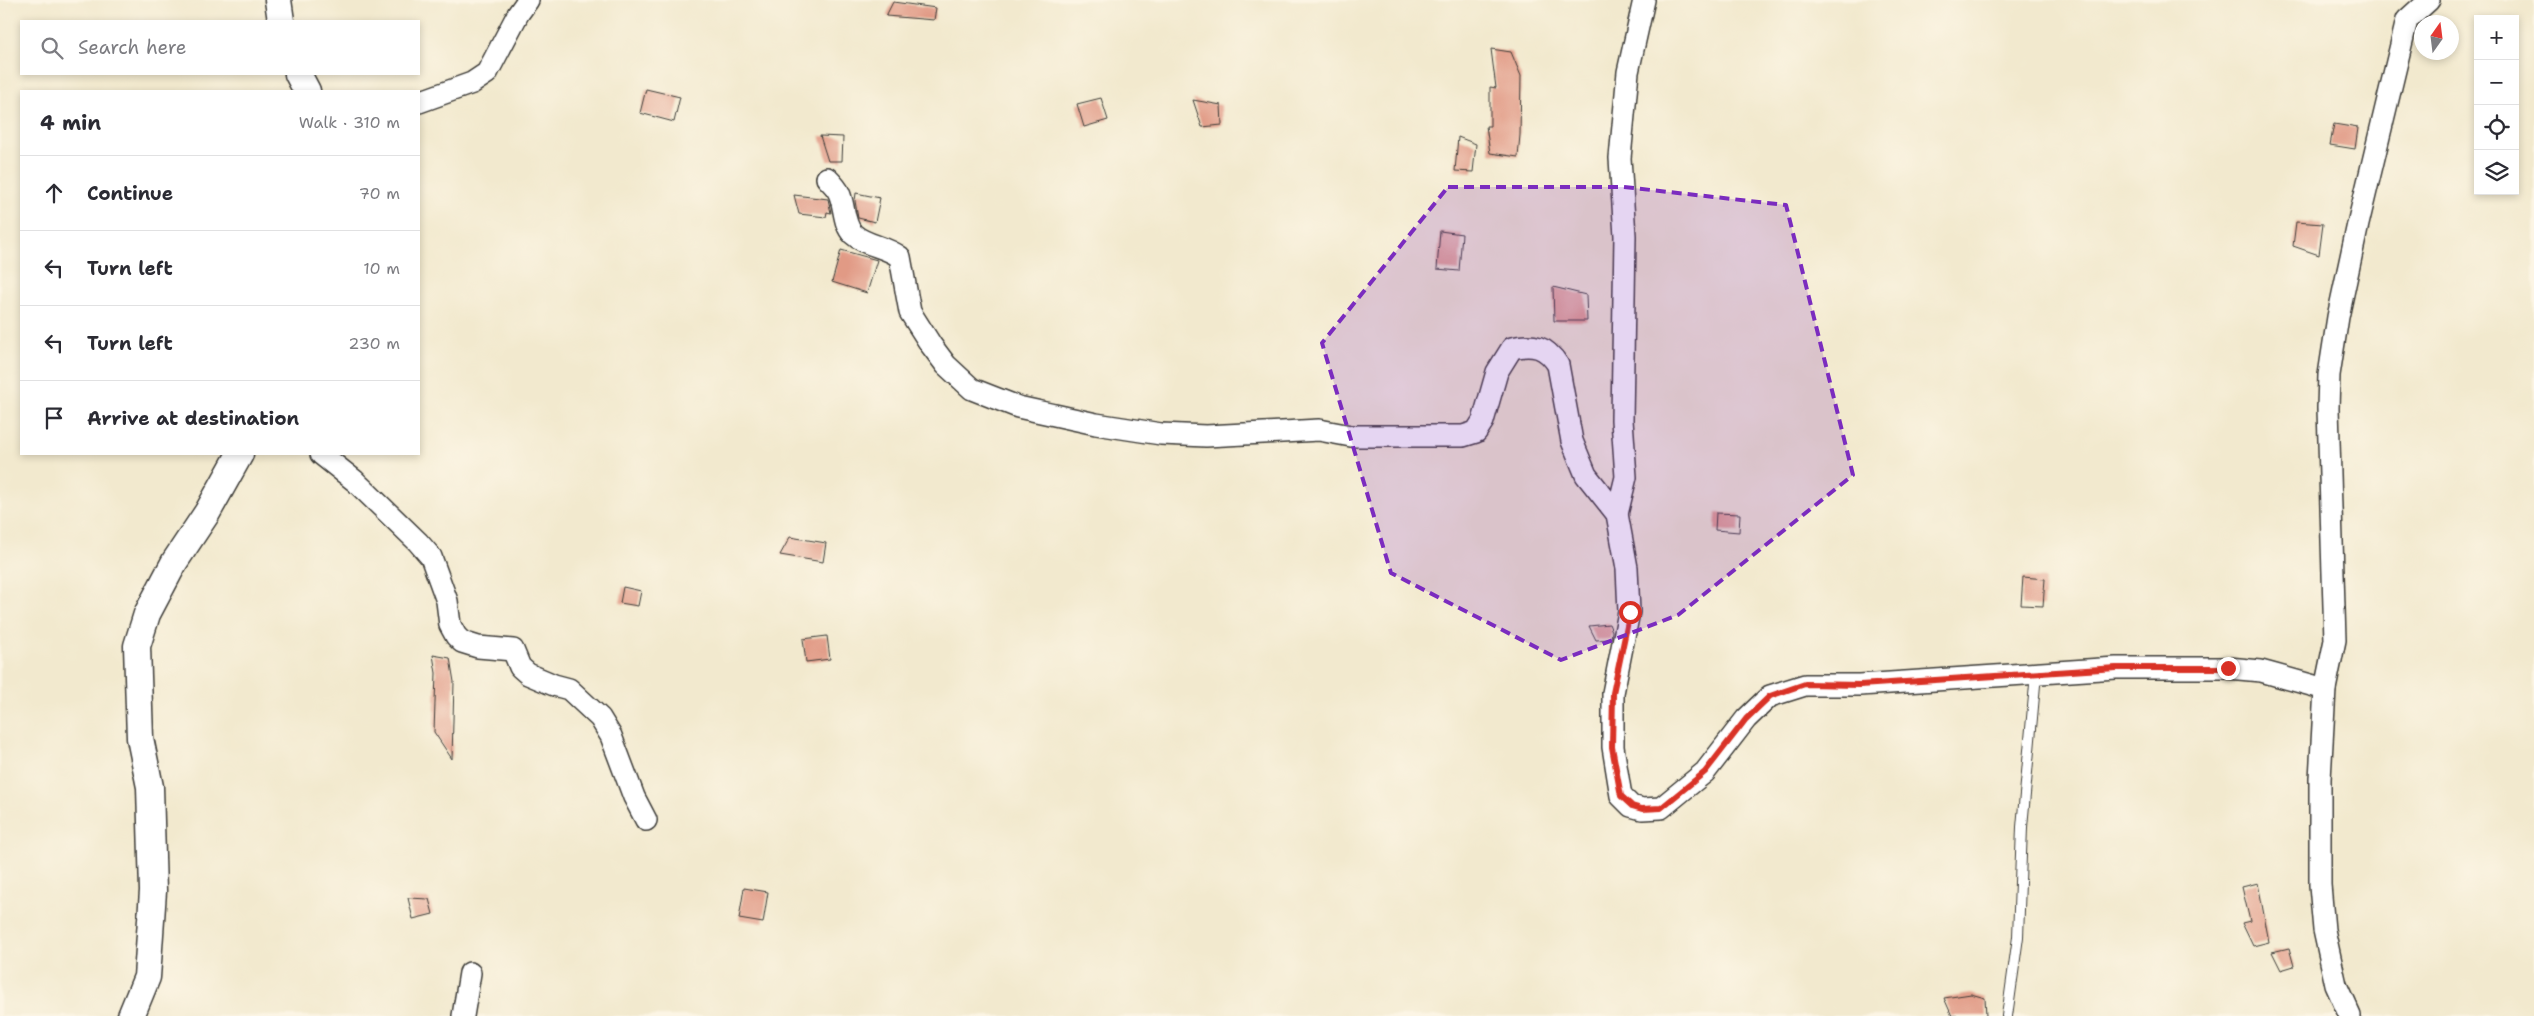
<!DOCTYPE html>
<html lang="en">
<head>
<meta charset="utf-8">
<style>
  :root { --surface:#fff; --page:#f7f7f7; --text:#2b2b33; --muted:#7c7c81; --line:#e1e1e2 }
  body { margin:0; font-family:"Shantell Sans",sans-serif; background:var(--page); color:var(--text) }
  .controls { position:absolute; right:15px; top:15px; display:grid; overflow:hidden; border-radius:0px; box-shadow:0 2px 8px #0003 }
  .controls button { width:45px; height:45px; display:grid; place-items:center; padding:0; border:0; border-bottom:1px solid var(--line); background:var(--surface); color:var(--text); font:25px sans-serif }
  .compass { position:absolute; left:2414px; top:15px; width:45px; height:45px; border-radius:50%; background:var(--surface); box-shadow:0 2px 8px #0003; rotate:14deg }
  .stop { position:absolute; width:15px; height:15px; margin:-11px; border:4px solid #d93025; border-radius:50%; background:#fff }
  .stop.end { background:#d93025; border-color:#fff; box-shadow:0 1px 5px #0008 }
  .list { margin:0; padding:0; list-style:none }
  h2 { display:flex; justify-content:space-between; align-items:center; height:65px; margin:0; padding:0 20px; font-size:21px }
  h2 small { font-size:16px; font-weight:400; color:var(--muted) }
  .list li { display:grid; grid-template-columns:32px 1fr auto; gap:15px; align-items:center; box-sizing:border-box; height:75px; padding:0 20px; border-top:1px solid var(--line) }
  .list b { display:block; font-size:19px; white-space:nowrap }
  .list em { font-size:16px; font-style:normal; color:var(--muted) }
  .icon { flex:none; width:28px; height:28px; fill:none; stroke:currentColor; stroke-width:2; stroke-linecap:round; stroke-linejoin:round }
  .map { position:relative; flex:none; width:2534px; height:1016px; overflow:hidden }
  .search { position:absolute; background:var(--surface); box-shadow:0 2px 8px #0003; left:20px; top:20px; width:400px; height:55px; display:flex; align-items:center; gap:12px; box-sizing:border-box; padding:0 18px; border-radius:0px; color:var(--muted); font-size:19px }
  .panel { position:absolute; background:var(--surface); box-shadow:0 2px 8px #0003; left:20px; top:90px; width:400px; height:365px; border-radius:0px }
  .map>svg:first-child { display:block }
</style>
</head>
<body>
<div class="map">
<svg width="2534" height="1016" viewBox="0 0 2534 1016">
  <rect width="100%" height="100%" fill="#fcf5e5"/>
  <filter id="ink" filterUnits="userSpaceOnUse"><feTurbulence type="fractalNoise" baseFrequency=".02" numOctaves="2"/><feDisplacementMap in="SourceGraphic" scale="10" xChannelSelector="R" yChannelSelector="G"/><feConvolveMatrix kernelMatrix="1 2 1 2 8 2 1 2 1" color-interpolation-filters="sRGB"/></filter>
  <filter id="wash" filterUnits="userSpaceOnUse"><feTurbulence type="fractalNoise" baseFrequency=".0096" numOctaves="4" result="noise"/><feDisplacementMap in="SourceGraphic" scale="20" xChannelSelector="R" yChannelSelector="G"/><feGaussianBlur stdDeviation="1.12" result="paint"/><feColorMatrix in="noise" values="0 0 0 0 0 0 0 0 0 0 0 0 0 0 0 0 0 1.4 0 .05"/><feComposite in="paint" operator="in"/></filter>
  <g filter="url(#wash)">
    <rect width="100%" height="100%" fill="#f2e9ce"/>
    <g id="blocks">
      <g fill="#e19a85">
        <path d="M 893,2 L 936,8 L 934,20 L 886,16 Z"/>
        <path d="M 1491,49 L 1511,52 L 1521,76 L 1520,135 L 1518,157 L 1490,153 L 1486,126 L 1490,126 L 1490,87 L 1496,88 Z"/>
        <path d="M 646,89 L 680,97 L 674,122 L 640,113 Z"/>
        <path d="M 1101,98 L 1108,120 L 1084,127 L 1077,104 Z"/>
        <path d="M 1193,100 L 1221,105 L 1222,125 L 1202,127 Z"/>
        <path d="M 2334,124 L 2358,128 L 2355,149 L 2330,145 Z"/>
        <path d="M 820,136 L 843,137 L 842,161 L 828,161 Z"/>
        <path d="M 1458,137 L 1476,144 L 1473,172 L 1455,171 Z"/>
        <path d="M 856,193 L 880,198 L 875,222 L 858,218 L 855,201 Z"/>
        <path d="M 794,195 L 828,199 L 831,213 L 827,212 L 826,217 L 799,214 Z"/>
        <path d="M 2296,222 L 2323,224 L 2319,255 L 2293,246 Z"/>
        <path d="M 1440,231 L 1462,234 L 1459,271 L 1437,269 Z"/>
        <path d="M 841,250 L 877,260 L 867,293 L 832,282 Z"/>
        <path d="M 1553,287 L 1586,295 L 1587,321 L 1554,321 Z"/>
        <path d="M 1716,513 L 1740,514 L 1739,532 L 1715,530 Z"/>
        <path d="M 790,537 L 826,543 L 823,562 L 780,555 Z"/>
        <path d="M 2023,577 L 2045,579 L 2043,606 L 2021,605 Z"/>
        <path d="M 623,587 L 641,591 L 638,606 L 620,603 Z"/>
        <path d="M 1609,624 L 1612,631 L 1611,639 L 1596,640 L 1589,626 Z"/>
        <path d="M 827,636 L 830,659 L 806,662 L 803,639 Z"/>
        <path d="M 433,655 L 450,658 L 454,682 L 452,759 L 434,732 L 436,673 Z"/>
        <path d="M 2258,883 L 2269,942 L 2253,946 L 2242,923 L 2250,921 L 2242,887 Z"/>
        <path d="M 744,888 L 768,892 L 763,923 L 739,919 Z"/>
        <path d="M 408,898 L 429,899 L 433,914 L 413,919 Z"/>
        <path d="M 2289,948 L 2294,966 L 2281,970 L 2272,952 Z"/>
        <path d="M 1971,994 L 1985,998 L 1986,1016 L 1952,1016 L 1944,998 Z"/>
      </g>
    </g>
  </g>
  <g filter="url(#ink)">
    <use href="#blocks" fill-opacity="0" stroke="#3c3b37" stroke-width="1"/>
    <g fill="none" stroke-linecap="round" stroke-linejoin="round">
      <g stroke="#3c3b37" stroke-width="12">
        <path id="service" d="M 2007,1016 L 2018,937 L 2022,827 L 2036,674"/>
      </g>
      <g stroke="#3c3b37" stroke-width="24">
        <g id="minor">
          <path d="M 419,102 L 472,83 L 487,73 L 518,14 L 528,0"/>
          <path d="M 827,178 C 831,182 837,188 839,193 C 845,206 843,224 853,234 C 866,246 886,246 900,257 L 910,312 L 931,345 L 946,365 L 972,389 L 1018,407 L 1096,424 L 1161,434 L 1206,436 L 1319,430 L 1351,436 L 1463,436 L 1476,432 L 1483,421 L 1497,372 L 1512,348 C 1533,343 1546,346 1558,365 L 1572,441 L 1586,475 L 1617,514 L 1627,568 L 1629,612 L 1613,693 L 1613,747 L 1621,796 L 1631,806 L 1642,809 L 1661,808 L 1705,772 L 1746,719 L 1770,696 L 1805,685 L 1860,685 L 2116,668 L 2228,668 L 2261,671 L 2325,689"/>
          <path d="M 321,454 L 355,481 L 418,542 L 431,557 L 447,601 L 450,625 L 456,636 L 462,642 L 478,647 L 513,650 L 520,667 L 528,674 L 554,685 L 569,689 L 600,718 L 611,736 L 634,797 L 646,820"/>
          <path d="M 1617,514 L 1626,477 L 1622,420 L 1625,236 L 1620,158 L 1628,72 L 1644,0"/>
          <path d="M 463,1016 L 470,973"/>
          <path d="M 2350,1016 L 2336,985 L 2324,930 L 2320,885 L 2320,779 L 2325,689 L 2335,640 L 2328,408 L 2329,375 L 2338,317 L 2358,224 L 2407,20 L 2429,0"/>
        </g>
      </g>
      <g stroke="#3c3b37" stroke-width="29">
        <g id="tertiary">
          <path d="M 278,0 L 281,21"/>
          <path d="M 298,74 L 307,91"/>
          <path d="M 131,1016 L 147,977 L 153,891 L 150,787 L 140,738 L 137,646 L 147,614 L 175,561 L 207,513 L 240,454"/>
        </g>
      </g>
      <use href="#service" stroke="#fff" stroke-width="10"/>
      <use href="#minor" stroke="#fff" stroke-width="21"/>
      <use href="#tertiary" stroke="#fff" stroke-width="26"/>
    </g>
  </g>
  <g fill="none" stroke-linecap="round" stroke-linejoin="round" filter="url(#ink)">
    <path stroke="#d93025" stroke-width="6" d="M 1630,612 L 1613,693 L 1612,747 L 1621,796 L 1632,806 L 1642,809 L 1661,808 L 1705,772 L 1746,719 L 1770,696 L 1805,684 L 1860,685 L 2116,668 L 2228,668"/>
  </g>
  <path fill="#7b2cbf" fill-opacity="0.2" stroke="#7b2cbf" stroke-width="4" stroke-dasharray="10 6" stroke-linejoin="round" d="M 1448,187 L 1624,187 L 1786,205 L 1853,475 L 1678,615 L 1561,660 L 1391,573 L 1322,343 Z"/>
</svg>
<div class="controls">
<button>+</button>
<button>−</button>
<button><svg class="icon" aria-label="locate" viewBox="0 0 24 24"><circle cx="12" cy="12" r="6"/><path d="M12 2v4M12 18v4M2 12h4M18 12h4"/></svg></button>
<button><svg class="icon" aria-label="layers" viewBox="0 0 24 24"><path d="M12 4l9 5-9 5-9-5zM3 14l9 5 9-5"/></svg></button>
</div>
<svg class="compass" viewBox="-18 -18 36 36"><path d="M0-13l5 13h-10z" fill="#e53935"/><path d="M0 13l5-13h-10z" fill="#7c7c81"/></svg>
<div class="stop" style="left:1630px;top:612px"></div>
<div class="stop end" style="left:2228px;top:668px"></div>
<div class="search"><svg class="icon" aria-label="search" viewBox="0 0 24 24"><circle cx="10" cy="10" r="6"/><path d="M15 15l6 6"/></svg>Search here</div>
<section class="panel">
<h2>4 min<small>Walk · 310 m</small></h2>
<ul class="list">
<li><svg class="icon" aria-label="ahead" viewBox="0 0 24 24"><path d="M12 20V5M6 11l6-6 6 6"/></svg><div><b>Continue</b></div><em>70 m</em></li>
<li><svg class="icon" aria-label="left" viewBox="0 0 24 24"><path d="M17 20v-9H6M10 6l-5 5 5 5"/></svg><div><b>Turn left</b></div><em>10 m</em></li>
<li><svg class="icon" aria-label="left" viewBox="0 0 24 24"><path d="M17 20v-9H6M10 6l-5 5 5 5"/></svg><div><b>Turn left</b></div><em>230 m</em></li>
<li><svg class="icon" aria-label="arrive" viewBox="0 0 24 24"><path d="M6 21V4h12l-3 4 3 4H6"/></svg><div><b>Arrive at destination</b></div></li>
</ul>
</section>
</div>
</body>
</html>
